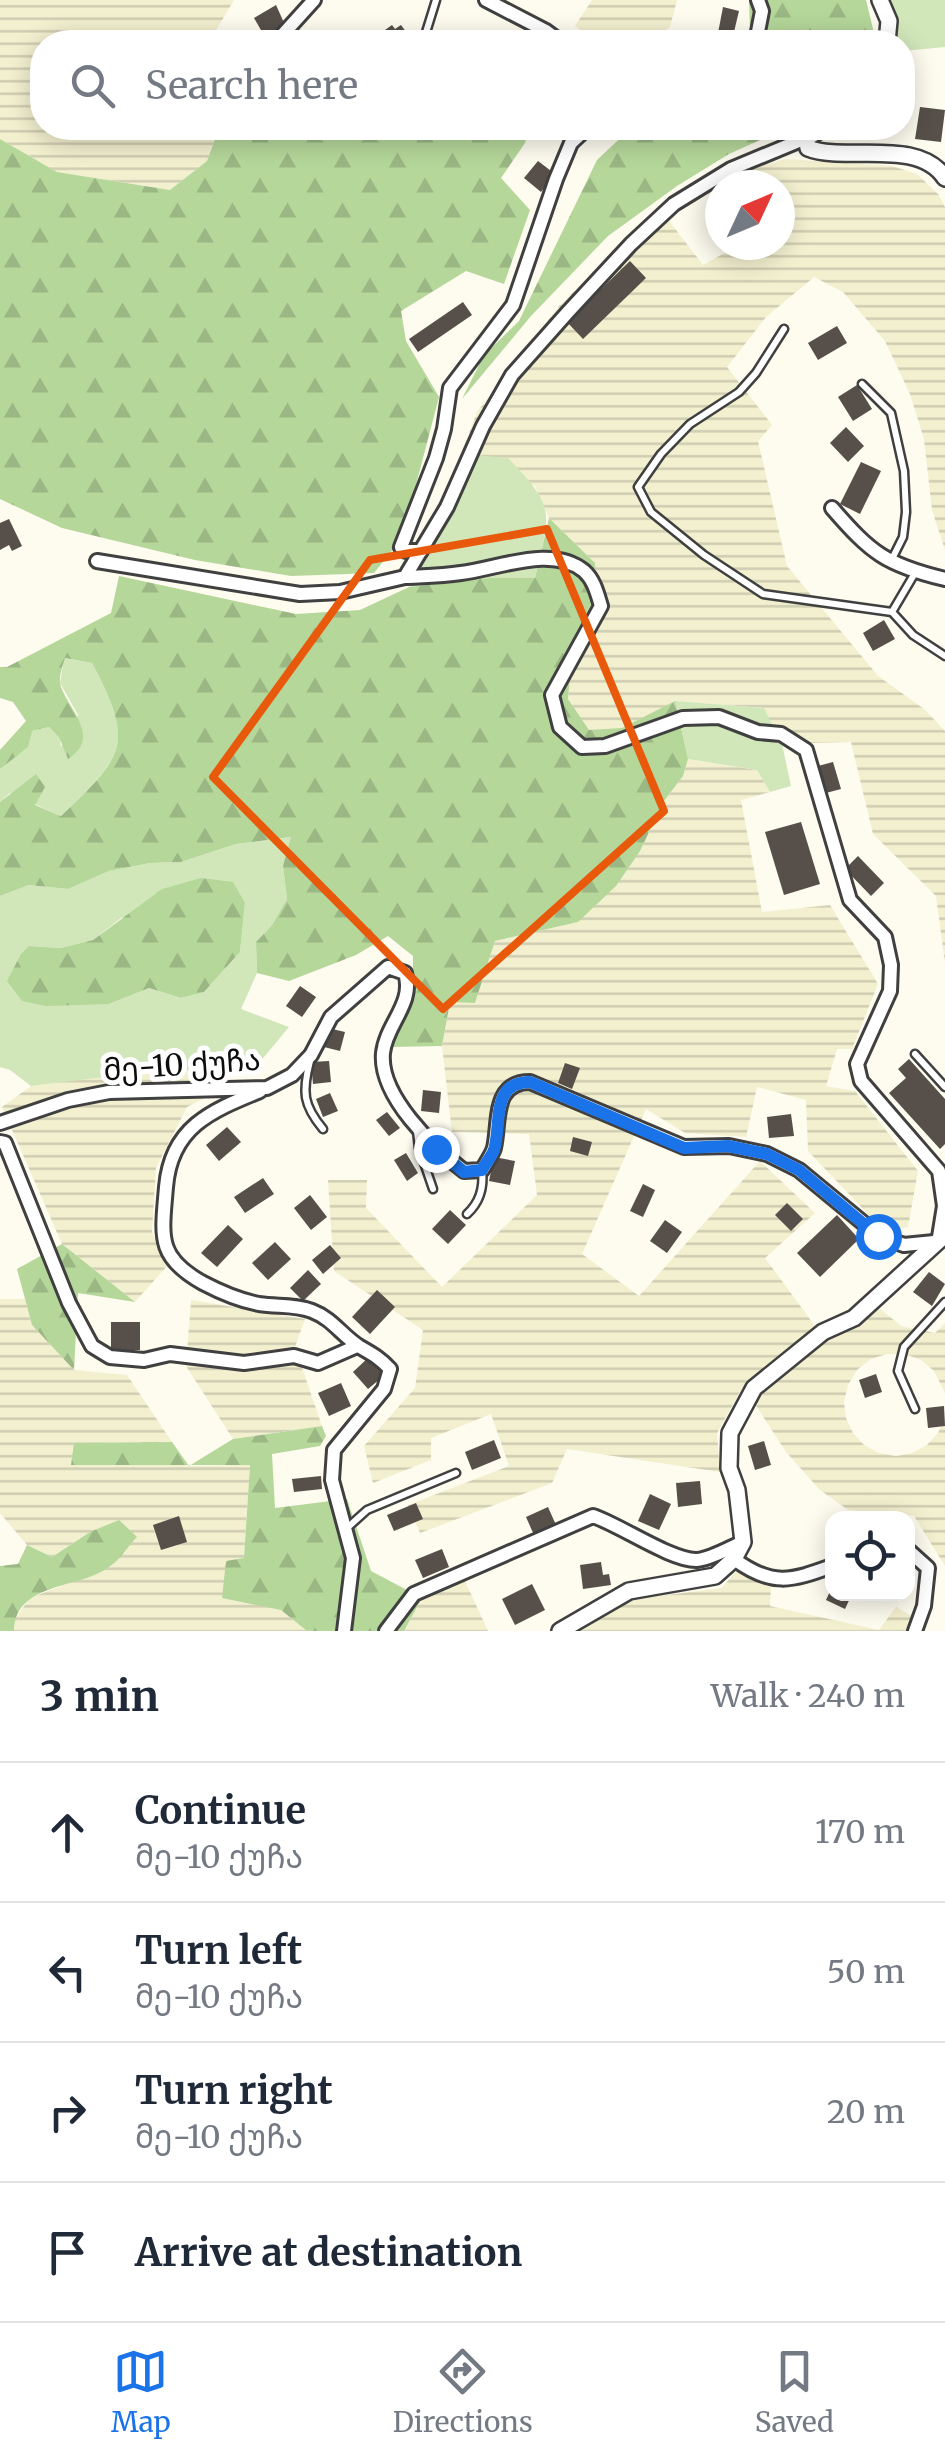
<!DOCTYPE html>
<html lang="en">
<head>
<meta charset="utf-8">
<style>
  :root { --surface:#fff; --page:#f6f6f7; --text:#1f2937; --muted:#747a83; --line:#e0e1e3; --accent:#1a73e8 }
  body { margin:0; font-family:Merriweather,"Noto Sans Georgian",serif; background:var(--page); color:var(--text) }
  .controls { position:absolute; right:30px; bottom:30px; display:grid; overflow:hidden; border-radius:20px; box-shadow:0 5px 25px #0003 }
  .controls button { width:90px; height:90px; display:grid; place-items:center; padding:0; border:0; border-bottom:2px solid var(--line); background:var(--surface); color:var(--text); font:50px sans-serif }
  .compass { position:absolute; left:705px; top:170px; width:90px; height:90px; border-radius:50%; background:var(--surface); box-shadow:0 5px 25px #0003; rotate:46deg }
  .stop { position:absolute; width:30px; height:30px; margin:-22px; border:8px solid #1a73e8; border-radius:50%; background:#fff }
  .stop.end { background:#1a73e8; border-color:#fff; box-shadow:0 2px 10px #0008 }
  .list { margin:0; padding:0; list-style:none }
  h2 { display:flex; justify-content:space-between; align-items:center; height:130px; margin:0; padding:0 40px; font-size:42px }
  h2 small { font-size:32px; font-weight:400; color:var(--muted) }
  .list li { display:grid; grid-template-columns:65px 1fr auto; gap:30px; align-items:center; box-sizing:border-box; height:140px; padding:0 40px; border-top:2px solid var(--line) }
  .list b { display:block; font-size:38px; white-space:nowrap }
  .list p { margin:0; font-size:32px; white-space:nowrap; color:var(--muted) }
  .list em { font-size:32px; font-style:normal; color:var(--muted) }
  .icon { flex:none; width:55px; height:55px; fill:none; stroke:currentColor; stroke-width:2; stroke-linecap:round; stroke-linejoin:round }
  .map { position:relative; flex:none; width:945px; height:1631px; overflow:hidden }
  .search { position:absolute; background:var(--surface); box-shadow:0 5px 25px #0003; left:30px; right:30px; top:30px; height:110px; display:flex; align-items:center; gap:25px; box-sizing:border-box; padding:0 35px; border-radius:40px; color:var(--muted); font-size:38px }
  .sheet { height:690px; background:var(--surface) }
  nav { display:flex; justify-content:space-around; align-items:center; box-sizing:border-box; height:140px; border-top:2px solid var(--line); background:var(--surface); font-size:28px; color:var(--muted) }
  nav a { display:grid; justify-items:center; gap:5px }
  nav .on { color:var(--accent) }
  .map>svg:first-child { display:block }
</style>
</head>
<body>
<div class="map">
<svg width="945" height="1631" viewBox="0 0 945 1631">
  <defs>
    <pattern id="farmland-rules" width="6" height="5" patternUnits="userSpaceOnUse" patternTransform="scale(2.5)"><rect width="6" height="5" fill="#f3f0d0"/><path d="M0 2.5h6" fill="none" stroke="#cfcdb1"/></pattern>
    <pattern id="forest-firs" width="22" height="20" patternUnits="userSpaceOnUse" patternTransform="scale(2.5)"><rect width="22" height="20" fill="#b5d79a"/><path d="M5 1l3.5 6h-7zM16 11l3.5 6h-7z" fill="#9ab784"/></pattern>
  </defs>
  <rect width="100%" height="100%" fill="#fefbef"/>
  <g fill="url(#farmland-rules)">
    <path d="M 0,0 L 234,0 L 209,42 L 42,42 L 42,128 L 219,128 L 207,161 L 170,190 L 57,172 L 0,139 Z"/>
    <path d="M 592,0 L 677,0 L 670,27 L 648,42 L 596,42 L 575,26 Z"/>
    <path d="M 785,159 L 892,166 L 917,174 L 939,195 L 945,207 L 945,550 L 932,510 L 924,439 L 910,394 L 885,341 L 843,292 L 814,277 L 766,317 L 727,367 L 772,425 L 758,441 L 787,566 L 878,676 L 924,709 L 945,731 L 945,963 L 936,896 L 873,834 L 851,742 L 782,744 L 763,708 L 675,701 L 622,729 L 588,730 L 568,699 L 572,655 L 595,563 L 549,518 L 535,486 L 461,454 L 477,412 L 559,306 L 628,239 L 666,217 L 703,265 L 739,245 L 780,245 L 780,222 L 785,219 L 780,212 L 780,185 L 758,185 L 748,171 Z"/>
    <path d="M 688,759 L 757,770 L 770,792 L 741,800 L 762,912 L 830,905 L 878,984 L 852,1049 L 837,1049 L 826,1086 L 855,1091 L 918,1171 L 908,1227 L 884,1231 L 808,1151 L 806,1100 L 757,1087 L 746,1137 L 685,1133 L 646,1109 L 582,1254 L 639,1296 L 760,1161 L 815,1213 L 765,1258 L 815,1326 L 742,1388 L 717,1433 L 720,1472 L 567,1449 L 552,1483 L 420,1533 L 408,1505 L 509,1466 L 491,1414 L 431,1438 L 431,1460 L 373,1483 L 364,1446 L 415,1388 L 423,1330 L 334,1271 L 328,1180 L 367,1180 L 366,1208 L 442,1287 L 537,1195 L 529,1134 L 452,1132 L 442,1046 L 450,1001 L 475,1003 L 495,941 L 578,922 L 640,851 L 664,801 L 683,776 Z"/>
    <path d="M 216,1069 L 211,1095 L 187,1107 L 156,1168 L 152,1232 L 167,1266 L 135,1302 L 62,1244 L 2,1107 L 31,1086 L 89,1078 Z"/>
    <path d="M 0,1299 L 25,1299 L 32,1325 L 74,1370 L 127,1375 L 172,1442 L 74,1443 L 189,1466 L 250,1465 L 244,1558 L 281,1610 L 307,1631 L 14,1631 L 14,1620 L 30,1598 L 108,1568 L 90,1532 L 52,1557 L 27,1545 L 0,1513 Z"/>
    <path d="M 191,1300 L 305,1319 L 295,1347 L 322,1426 L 233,1439 L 186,1366 Z"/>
    <path d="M 877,1306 L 901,1326 L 935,1333 L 945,1323 L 945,1393 L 934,1371 L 921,1360 L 905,1354 L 887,1354 L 871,1359 L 857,1370 L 848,1385 L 844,1402 L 846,1418 L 853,1433 L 864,1445 L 879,1453 L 896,1456 L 912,1453 L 927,1445 L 938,1433 L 945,1418 L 945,1566 L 914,1516 L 848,1510 L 820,1490 L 786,1452 L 753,1401 L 759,1391 L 828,1336 Z"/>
    <path d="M 735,1572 L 771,1585 L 770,1606 L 879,1630 L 896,1607 L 915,1618 L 911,1631 L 575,1631 L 635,1599 L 722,1588 Z"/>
    <path d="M 465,1581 L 488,1631 L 404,1631 L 422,1598 Z"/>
  </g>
  <g fill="#d1e7ba" fill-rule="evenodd">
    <path d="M 888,0 L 945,0 L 945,47 L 903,51 L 902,42 L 894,42 L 896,31 Z"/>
    <path d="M 461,454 L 508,458 C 557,508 550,512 535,578 L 489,578 L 410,587 Z"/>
    <path d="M 64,658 L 92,663 C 135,744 125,754 61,816 L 10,793 L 0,802 L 0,769 L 32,731 L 49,727 L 60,737 L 61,747 L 78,715 L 60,683 Z"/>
    <path d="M 675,701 L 764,708 L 782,744 L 791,786 L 770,792 L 757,770 L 688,759 Z"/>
    <path d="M 292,837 L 283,866 L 287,899 L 272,925 L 256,942 L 257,973 L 241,1009 L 289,1027 L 254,1069 C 180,1068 105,1076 31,1086 L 10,1070 L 0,1067 L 0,896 L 29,885 L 68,889 L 109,871 L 150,863 L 181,862 L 236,844 ZM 245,903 L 240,952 L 204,992 L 181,998 L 149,988 L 109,1004 L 81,1003 L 29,946 L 60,948 L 93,940 L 121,918 Z"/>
  </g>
  <g fill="url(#forest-firs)">
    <path d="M 749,0 L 866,0 L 874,33 L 871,42 L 745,42 L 750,33 Z"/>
    <path d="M 219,128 L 340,128 L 383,140 L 391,128 L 529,128 L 525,143 L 501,178 L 530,210 L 504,284 L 466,271 L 401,311 L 406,341 L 439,397 L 402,538 L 374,573 L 291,576 L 195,560 L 62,528 L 0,499 L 0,139 L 57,172 L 170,190 L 207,161 Z"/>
    <path d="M 631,128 L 787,128 L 729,154 L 677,186 L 608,236 L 531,316 L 462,399 L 484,355 L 519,321 L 597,160 Z"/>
    <path d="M 549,518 L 595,563 L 598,612 L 572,655 L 568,699 L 589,730 L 622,728 L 675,701 L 688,759 L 683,776 L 664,801 L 640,851 L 616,886 L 578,922 L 495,941 L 475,1003 L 450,1002 L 442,1046 L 391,1047 L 413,980 L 413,956 L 388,936 L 356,955 L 289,981 L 257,973 L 256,942 L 272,925 L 287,899 L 283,866 L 291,837 L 236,844 L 181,862 L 150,863 L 109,871 L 68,889 L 29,885 L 0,896 L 0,802 L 36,774 L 45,787 L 35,805 L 61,816 C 125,755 135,744 92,663 L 65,658 C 63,664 59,676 60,683 C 65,707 104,736 68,759 L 59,737 L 49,727 L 32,731 L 28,747 L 0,769 L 0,750 L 26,721 L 13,702 L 0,698 L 0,667 L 7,667 L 111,613 L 119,576 L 296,614 L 360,610 L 409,587 L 489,578 L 535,578 Z"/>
    <path d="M 201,878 L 233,882 L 245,903 L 240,952 L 204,992 L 181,998 L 149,988 L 109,1004 L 46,1006 L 22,1001 L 7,981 L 21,954 L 29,946 L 60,948 L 93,940 L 162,889 Z"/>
    <path d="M 62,1244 L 135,1302 L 78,1293 L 74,1370 L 32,1325 L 17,1269 Z"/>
    <path d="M 322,1426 L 326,1436 L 320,1446 L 272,1454 L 275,1508 L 347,1499 L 371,1571 L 422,1598 L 404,1631 L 307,1631 L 281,1610 L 222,1598 L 226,1561 L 244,1558 L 250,1465 L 71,1465 L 74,1443 L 172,1442 L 189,1466 L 233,1439 Z"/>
    <path d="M 119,1520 L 137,1537 C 128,1546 120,1560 109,1567 C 80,1589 15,1582 14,1631 L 0,1631 L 0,1566 L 18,1564 L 27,1545 L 52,1557 L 90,1532 Z"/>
  </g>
  <g fill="#564f4a">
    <path d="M 276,5 L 285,25 L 265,37 L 254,18 Z"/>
    <path d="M 723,7 L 739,11 L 733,36 L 718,33 Z"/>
    <path d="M 392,25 L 395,29 L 401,25 L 412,40 L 388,42 L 384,37 L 388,34 L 385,30 Z"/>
    <path d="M 920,107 L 945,110 L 941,142 L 915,139 Z"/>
    <path d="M 538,161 L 555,174 L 541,192 L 524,178 Z"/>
    <path d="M 630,261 L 646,278 L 583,339 L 567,322 Z"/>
    <path d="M 463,302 L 472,315 L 418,352 L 409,339 Z"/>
    <path d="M 837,326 L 847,343 L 818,360 L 808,343 Z"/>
    <path d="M 857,385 L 872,409 L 853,421 L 838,397 Z"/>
    <path d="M 846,427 L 864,446 L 848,462 L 830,443 Z"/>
    <path d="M 861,462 L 881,471 L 860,514 L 840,504 Z"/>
    <path d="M 9,519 L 22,546 L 12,551 L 9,545 L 0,550 L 0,523 Z"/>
    <path d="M 884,620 L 895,639 L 873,651 L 863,633 Z"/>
    <path d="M 833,762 L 841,789 L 826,793 L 818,766 Z"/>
    <path d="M 801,822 L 820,884 L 784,895 L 765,832 Z"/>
    <path d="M 858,856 L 884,883 L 871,896 L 845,869 Z"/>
    <path d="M 300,986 L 316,997 L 302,1017 L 286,1006 Z"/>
    <path d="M 328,1028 L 345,1032 L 340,1051 L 324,1047 Z"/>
    <path d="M 909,1059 L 945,1099 L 945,1144 L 940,1149 L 889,1093 L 906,1078 L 898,1069 Z"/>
    <path d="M 329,1061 L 331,1082 L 313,1084 L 311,1062 Z"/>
    <path d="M 565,1063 L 580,1068 L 572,1089 L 558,1083 Z"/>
    <path d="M 423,1090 L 441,1092 L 439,1113 L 421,1111 Z"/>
    <path d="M 330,1093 L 338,1111 L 323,1117 L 316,1099 Z"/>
    <path d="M 387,1112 L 400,1128 L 389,1136 L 376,1120 Z"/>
    <path d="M 791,1114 L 794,1136 L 769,1138 L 767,1117 Z"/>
    <path d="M 227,1127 L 241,1142 L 219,1161 L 206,1145 Z"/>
    <path d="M 573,1137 L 592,1142 L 588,1156 L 570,1151 Z"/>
    <path d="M 406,1153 L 418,1173 L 407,1181 L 394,1160 Z"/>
    <path d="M 494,1157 L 515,1161 L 510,1185 L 489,1181 Z"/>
    <path d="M 263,1178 L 274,1194 L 245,1213 L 234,1197 Z"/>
    <path d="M 643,1184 L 655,1190 L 643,1217 L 630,1211 Z"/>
    <path d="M 310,1195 L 327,1217 L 311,1230 L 294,1208 Z"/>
    <path d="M 787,1203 L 803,1219 L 791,1231 L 775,1215 Z"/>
    <path d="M 450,1210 L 466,1225 L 448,1244 L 432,1229 Z"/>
    <path d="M 837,1215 L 859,1239 L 820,1277 L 797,1253 Z"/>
    <path d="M 665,1220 L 682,1232 L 667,1253 L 650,1241 Z"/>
    <path d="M 228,1225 L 243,1239 L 217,1267 L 201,1253 Z"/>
    <path d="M 275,1242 L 291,1259 L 268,1280 L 252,1263 Z"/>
    <path d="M 330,1245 L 341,1258 L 323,1274 L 312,1260 Z"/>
    <path d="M 308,1270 L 321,1284 L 303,1301 L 290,1288 Z"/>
    <path d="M 929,1272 L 945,1284 L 932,1306 L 913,1292 Z"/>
    <path d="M 377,1290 L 395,1307 L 370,1334 L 352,1317 Z"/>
    <rect x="111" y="1322" width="29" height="28"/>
    <path d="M 370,1356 L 386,1374 L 368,1389 L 353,1372 Z"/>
    <path d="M 876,1374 L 882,1392 L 865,1398 L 859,1380 Z"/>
    <path d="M 341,1383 L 351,1406 L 329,1416 L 318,1393 Z"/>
    <path d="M 944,1406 L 945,1426 L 928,1428 L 926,1408 Z"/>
    <path d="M 494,1440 L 501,1458 L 472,1470 L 465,1452 Z"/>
    <path d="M 764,1441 L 771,1465 L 755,1470 L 748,1446 Z"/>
    <path d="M 321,1476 L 322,1489 L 294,1492 L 292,1479 Z"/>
    <path d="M 700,1481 L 702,1504 L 678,1507 L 676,1483 Z"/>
    <path d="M 650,1494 L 671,1504 L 659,1530 L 638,1521 Z"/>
    <path d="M 416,1503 L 423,1519 L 394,1531 L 387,1515 Z"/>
    <path d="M 548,1507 L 556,1525 L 534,1535 L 526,1517 Z"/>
    <path d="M 179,1516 L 187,1542 L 161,1550 L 153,1525 Z"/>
    <path d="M 442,1549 L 449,1567 L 423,1578 L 415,1560 Z"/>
    <path d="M 601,1562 L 603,1575 L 609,1574 L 611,1585 L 583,1589 L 580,1565 Z"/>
    <path d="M 532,1584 L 545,1610 L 515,1625 L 502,1599 Z"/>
    <path d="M 832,1587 L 832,1594 L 852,1594 L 845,1609 L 826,1600 Z"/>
  </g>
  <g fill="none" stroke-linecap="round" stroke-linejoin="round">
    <g stroke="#404040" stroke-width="11">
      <g id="service">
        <path d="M 423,42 L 436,0"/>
        <path d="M 784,329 L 756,373 L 739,392 L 690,424 L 661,454 L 638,487 L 651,512 L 704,555 L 763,594 L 892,612"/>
        <path d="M 862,384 L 891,413 L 904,471 L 906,512 L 903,537 L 891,561"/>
        <path d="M 915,573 L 892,612 L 913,635 L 945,656"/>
        <path d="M 915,1054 L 945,1087"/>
        <path d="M 310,1061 C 302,1092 303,1105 323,1129"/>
        <path d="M 417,1131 L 419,1148 L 433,1189"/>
        <path d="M 467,1214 C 479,1203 484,1188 482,1171"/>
        <path d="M 915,1409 L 898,1371 L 904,1347 L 945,1302"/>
        <path d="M 347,1528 L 367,1510 L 456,1473"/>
      </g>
    </g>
    <g stroke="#404040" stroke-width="18">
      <g id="minor">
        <path d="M 486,0 L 546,31 L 561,42"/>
        <path d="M 276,42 L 314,0"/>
        <path d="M 756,42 L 762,11 L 758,0"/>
        <path d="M 832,508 C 871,553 886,565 945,579"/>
        <path d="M 421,551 L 406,551 L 401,547 L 436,458 L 444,429 L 450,388 L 513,305 L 556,179 L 571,143 L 587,128"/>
        <path d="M 97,561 L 300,594 L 340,592 L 405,577 L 447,507 L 483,426 L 512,375 L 568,312 L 631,244 L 674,204 L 731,169 L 806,138"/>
        <path d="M 405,577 C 424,576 442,576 461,573 C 497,569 552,544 584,571 C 594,580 597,593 601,606 L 552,695 L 560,727 L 582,747 L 605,746 L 683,718 L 719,717 L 758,732 L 781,734 L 806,750 L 850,900 L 885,937 L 891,965 L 890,991 L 857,1064 L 861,1081 L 939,1171 L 944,1206 L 939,1237"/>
        <path d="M 260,1091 C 211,1111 171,1127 166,1187 C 162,1236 156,1257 203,1283 C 222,1293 238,1300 259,1304 C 278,1307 294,1304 312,1311 C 333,1319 342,1336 360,1347 C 372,1354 380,1358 390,1369 L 384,1389 L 334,1450 L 332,1480 L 353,1558 L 344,1631"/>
        <path d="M 0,1123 L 68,1100 L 109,1092 L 267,1088 L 292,1075 L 311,1055 L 331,1017 L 388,967 L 405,973 C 415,1003 386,1024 383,1053 C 379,1096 433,1147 464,1171 L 482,1170 C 486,1163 492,1155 494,1148 C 500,1122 492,1082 530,1082 L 684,1147 L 729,1146 L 767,1154 L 799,1170 L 879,1236 L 904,1245 L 934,1242"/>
        <path d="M 0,1142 L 5,1143 L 69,1303 L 92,1346 L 110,1357 L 144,1360 L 170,1354 L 244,1363 L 294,1356 L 318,1363 L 357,1346"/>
        <path d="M 908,1550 L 928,1568 L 924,1606 L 915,1631"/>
        <path d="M 734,1559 C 772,1587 791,1581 832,1566"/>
        <path d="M 386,1631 L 414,1594 L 593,1516 C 620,1525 672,1561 697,1560 C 711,1559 731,1547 743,1542"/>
      </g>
    </g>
    <g stroke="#404040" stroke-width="20">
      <g id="tertiary">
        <path d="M 880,0 L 889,21 L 887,42"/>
        <path d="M 824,128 L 806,138 L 808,148 C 845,163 918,137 945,178"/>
        <path d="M 560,1631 L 629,1591 L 715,1576 L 734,1559 L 743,1542 L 737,1490 L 729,1468 L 730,1433 L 754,1388 L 823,1332 L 854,1318 L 945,1235"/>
      </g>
    </g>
    <use href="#service" stroke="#fff" stroke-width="6"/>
    <use href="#minor" stroke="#fff" stroke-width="12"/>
    <use href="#tertiary" stroke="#fff" stroke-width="15"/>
  </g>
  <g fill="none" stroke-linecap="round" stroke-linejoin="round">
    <path stroke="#1a73e8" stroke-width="12" d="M 436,1149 L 464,1172 L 482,1170 C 485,1164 492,1156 494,1150 C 502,1124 490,1082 530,1082 L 684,1148 L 728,1146 L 767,1154 L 799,1170 L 878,1236"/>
  </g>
  <path fill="none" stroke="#e8590c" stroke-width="8" stroke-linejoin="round" d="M 547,529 L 664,811 L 443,1009 L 213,777 L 370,560 Z"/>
  <g text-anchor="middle" stroke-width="10" stroke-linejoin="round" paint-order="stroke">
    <g font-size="30" fill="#0d0d0d" stroke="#fff">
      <text transform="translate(182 1065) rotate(-4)" y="10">მე-10 ქუჩა</text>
    </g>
  </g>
</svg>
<div class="controls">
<button><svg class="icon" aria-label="locate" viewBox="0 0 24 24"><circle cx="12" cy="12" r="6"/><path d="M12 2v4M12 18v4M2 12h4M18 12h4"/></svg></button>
</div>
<svg class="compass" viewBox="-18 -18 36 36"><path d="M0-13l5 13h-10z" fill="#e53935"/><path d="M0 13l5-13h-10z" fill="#747a83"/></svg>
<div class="stop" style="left:878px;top:1236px"></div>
<div class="stop end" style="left:436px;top:1149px"></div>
<div class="search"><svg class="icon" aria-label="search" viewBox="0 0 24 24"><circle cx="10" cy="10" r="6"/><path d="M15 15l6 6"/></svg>Search here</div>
</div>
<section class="sheet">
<h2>3 min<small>Walk · 240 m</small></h2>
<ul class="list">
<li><svg class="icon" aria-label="ahead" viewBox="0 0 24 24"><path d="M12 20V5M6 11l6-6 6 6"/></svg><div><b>Continue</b><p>მე-10 ქუჩა</p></div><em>170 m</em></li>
<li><svg class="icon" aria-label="left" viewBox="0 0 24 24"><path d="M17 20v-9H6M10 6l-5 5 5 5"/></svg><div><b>Turn left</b><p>მე-10 ქუჩა</p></div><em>50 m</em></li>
<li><svg class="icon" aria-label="right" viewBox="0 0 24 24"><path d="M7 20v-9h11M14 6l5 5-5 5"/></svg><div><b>Turn right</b><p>მე-10 ქუჩა</p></div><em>20 m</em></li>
<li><svg class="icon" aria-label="arrive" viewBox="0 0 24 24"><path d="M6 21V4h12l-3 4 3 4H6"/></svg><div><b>Arrive at destination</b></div></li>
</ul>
</section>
<nav>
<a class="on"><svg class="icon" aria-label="map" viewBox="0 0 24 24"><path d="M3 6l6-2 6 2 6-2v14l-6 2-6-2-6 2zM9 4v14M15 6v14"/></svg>Map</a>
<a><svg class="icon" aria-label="directions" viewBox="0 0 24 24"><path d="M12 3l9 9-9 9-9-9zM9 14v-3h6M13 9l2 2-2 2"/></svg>Directions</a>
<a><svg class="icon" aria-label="saved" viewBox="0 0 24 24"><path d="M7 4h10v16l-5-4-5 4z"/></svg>Saved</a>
</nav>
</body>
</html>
